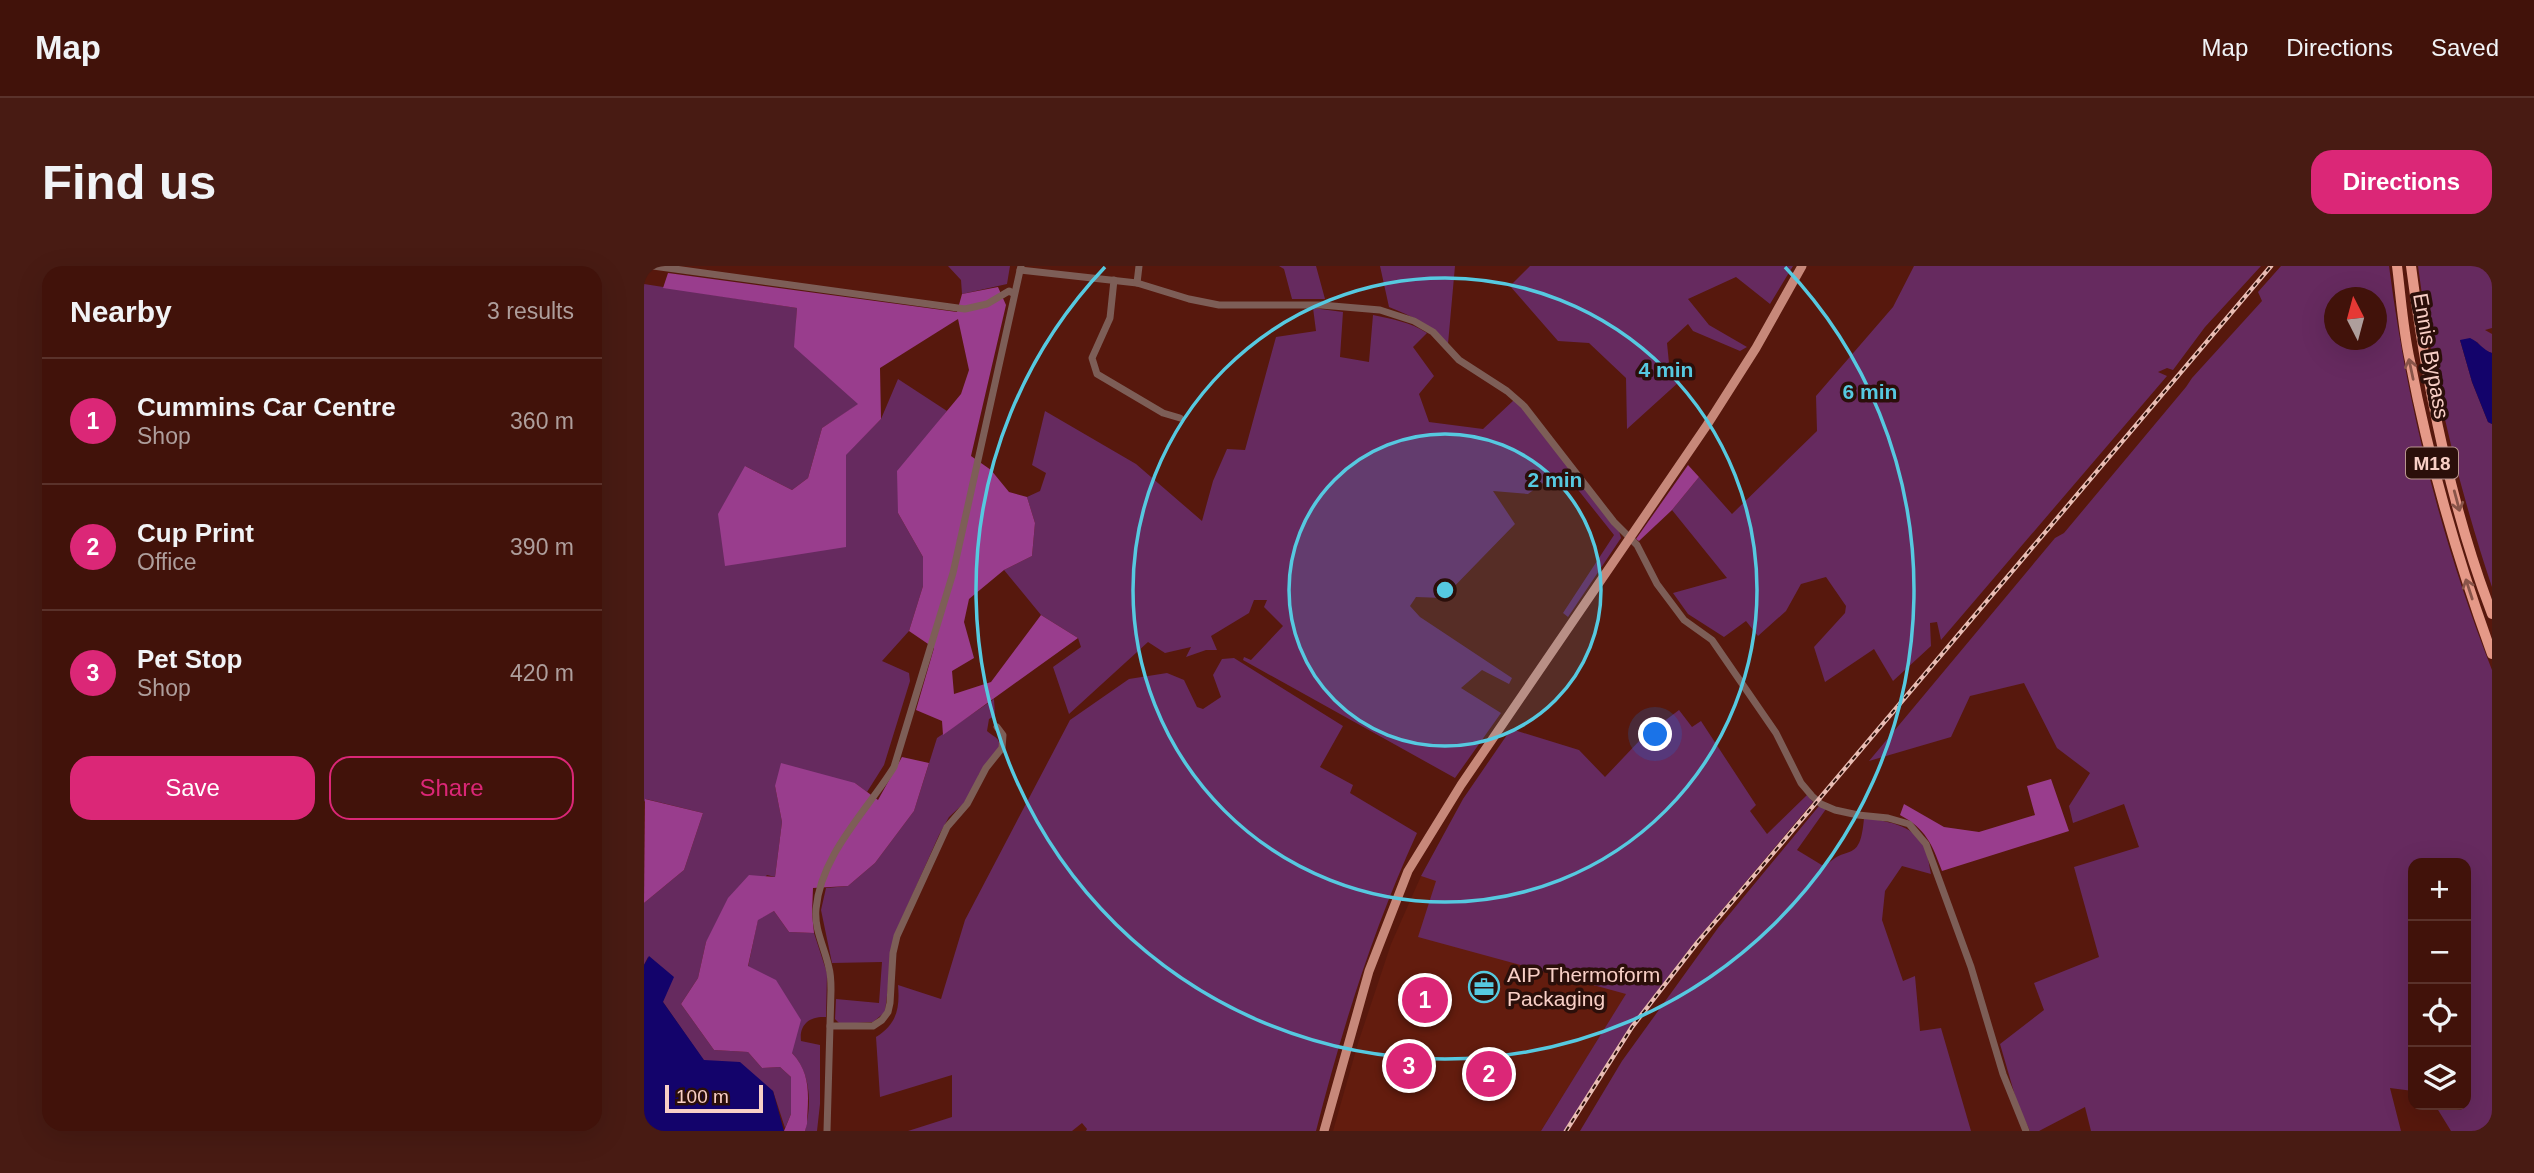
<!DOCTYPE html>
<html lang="en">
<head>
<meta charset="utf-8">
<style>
  :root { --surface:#41120a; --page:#481b13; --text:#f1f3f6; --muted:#ae9e9c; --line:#5a322b; --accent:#db2777 }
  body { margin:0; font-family:Arial,sans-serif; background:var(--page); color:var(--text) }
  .controls { position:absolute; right:21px; bottom:21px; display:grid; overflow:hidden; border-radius:14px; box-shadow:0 7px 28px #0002 }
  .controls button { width:63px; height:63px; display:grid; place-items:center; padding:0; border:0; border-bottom:2px solid var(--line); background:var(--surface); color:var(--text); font:35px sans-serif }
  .compass { position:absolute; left:1680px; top:21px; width:63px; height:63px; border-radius:50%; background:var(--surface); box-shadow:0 7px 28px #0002; rotate:354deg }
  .scale { position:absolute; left:21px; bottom:18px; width:98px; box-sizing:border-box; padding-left:7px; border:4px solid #f8cfc6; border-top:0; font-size:19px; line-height:24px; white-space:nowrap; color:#f8cfc6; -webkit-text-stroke:5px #2b0f0a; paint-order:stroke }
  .you { position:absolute; left:1012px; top:469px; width:24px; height:24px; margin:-18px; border:5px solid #fff; border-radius:50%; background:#1a73e8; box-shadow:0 0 0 10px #1a73e833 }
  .badge { display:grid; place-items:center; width:46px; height:46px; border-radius:50%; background:var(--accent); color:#fff; font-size:23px; font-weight:700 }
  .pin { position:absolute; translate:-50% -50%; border:4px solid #fff; box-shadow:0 2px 7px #0006 }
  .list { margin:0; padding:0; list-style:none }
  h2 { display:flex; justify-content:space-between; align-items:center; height:91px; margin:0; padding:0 28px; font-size:30px }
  h2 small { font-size:23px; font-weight:400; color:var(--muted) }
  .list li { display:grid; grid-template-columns:46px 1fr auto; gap:21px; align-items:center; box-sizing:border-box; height:126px; padding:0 28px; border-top:2px solid var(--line) }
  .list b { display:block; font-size:26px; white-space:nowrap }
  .list p { margin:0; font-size:23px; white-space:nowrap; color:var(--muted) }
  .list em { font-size:23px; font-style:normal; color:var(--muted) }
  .actions { display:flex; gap:14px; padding:21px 28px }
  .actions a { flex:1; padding:16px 0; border:2px solid var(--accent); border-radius:21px; text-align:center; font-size:24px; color:var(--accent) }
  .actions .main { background:var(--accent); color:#fff }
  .icon { flex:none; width:38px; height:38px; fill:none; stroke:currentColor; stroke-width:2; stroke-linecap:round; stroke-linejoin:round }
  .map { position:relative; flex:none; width:1848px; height:865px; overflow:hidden; border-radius:21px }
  header { display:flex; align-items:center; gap:42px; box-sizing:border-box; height:98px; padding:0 35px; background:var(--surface); border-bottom:2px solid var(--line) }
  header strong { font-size:33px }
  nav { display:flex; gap:38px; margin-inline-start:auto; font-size:24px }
  .intro { display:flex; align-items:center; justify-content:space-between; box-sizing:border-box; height:168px; padding:0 42px }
  h1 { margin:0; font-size:49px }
  .button { padding:18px 32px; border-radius:21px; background:var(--accent); color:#fff; font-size:24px; font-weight:700 }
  main { display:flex; gap:42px; padding:0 42px }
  aside { flex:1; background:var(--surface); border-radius:21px; box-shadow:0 7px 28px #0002 }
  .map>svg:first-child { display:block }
</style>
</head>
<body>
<header>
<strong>Map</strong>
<nav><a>Map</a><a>Directions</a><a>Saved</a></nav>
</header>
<div class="intro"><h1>Find us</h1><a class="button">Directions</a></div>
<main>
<aside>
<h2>Nearby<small>3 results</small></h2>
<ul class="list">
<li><span class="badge">1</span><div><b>Cummins Car Centre</b><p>Shop</p></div><em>360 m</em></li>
<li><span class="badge">2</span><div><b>Cup Print</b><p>Office</p></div><em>390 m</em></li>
<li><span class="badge">3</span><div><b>Pet Stop</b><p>Shop</p></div><em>420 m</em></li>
</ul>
<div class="actions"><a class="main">Save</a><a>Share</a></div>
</aside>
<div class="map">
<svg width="1848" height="865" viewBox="0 0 1848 865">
  <rect width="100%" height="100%" fill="#57180d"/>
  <path fill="#631c0e" d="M 777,610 L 1017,673 L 897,865 L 689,865 L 714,777 L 747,678 Z"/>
  <g fill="#662a5f" fill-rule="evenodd">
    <path d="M 304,0 L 366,0 L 363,18 L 318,28 L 317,14 Z"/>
    <path d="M 635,0 L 672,0 L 681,33 L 648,33 L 640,3 Z"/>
    <path d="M 736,0 L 811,0 L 804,78 C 787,59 768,50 745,41 Z"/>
    <path d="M 886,0 L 1149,0 L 1126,38 L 1092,11 L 1044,33 L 1065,59 L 1103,81 L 1096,85 L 1049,65 L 1044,58 L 1023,77 L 1025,97 L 1036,115 L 983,163 L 982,112 L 945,77 L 914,75 L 866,20 Z"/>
    <path d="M 1270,0 L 1617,0 L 1561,61 L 1529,104 L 1523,102 L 1514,106 L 1523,110 L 1297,374 L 1293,356 L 1286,357 L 1287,380 L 1249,415 L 1230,383 L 1181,416 L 1170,381 L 1201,347 L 1202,340 L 1182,311 L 1157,318 L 1142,345 L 1114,370 L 1102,355 L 1080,371 L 1044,348 L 1029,327 L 1083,312 L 1028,244 L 1055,211 L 1088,248 L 1173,165 L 1172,130 L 1249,41 Z"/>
    <path d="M 1637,0 L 1745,0 C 1763,139 1797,274 1848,404 L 1848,865 L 1807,865 L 1791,839 L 1822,839 L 1822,597 L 1769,597 L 1769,825 L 1746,822 L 1757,865 L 1447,865 L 1441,841 L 1395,865 L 1386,865 L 1374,840 L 1356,778 L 1400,744 L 1390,717 L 1455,691 L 1430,601 L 1495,581 L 1480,538 L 1429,557 L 1425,540 L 1446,507 L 1413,482 L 1380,417 L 1326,430 L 1307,471 L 1225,495 L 1411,272 L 1420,267 L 1542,121 L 1548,112 L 1618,35 L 1614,26 ZM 1690,32 L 1732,32 L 1732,74 L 1690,74 Z"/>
    <path d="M 1774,0 L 1848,0 L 1848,62 L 1841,64 L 1848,68 L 1848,87 L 1840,84 L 1833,76 L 1816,74 L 1828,116 L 1844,156 L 1848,158 L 1848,321 C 1813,217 1788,109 1774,0 Z"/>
    <path d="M 0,18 L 153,42 L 151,81 L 215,138 L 178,162 L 164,212 L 148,224 L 101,200 L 202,281 L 201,189 L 237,153 L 254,113 L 303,145 L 286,167 L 254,247 L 279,291 L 279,320 L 265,365 L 238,395 L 265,407 L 266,415 L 240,499 L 223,526 L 211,517 L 131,520 L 138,556 L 131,611 L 123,609 L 62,676 L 54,712 L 37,738 L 70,784 L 104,786 L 118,802 L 136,801 L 147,811 L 147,848 L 141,862 L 129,825 L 60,795 L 19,736 L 4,691 L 0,699 L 0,637 L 40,604 L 59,547 L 2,533 L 0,536 Z"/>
    <path d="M 669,42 L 699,46 L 696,91 L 725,96 L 729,49 C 748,53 766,56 783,67 L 769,81 L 790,110 L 775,128 L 785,156 L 839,163 L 870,134 L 878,141 L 975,265 L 977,272 L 924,351 L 919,347 L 970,269 L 931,220 L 899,217 L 884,228 L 849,225 L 871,258 L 799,332 L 772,331 L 766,340 L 776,351 L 868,412 L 865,418 L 838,404 L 817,422 L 857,447 L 811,512 L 599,394 L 600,391 L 607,394 L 639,360 L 620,341 L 623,334 L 610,334 L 605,347 L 567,370 L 573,384 L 562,384 L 542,391 L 547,381 L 521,387 L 504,376 L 425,448 L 409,401 L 437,381 L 434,372 L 397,349 L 360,304 L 388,290 L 391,257 L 383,231 L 396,225 L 402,207 L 388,199 L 401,145 L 492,198 L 558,255 L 569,215 L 583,183 L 601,184 L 632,71 L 672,65 Z"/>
    <path d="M 590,392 L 699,460 L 676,501 L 709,519 L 706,527 L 773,567 C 729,663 698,763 672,865 L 442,865 L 443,863 L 438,857 L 428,865 L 264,865 L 308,851 L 308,809 L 236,831 L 232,771 C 253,758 256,742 254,719 L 297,733 L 321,654 L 426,454 L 485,413 L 523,407 L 540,414 L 553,441 L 559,443 L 577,431 L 569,409 L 578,393 Z"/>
    <path d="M 350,433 L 351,450 L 345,453 L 343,465 C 349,471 357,471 355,482 L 335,508 L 330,521 L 320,537 L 305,551 L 295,569 L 250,670 L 241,746 L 229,756 L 196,758 L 191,753 L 192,733 L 235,737 L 238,696 L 188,697 L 177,644 L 182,622 L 204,620 L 231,597 L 270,545 L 293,472 Z"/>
    <path d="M 1035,444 L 1048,461 L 1057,455 L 1112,539 L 1106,545 L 1123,568 L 1163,529 L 1169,536 L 1051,676 L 985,762 L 920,865 L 897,865 L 982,728 L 774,671 L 792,615 L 777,610 L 819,533 L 867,463 L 935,484 L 961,511 L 998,472 Z"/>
    <path d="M 1175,540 L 1182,543 L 1153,584 L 1181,601 C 1203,576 1216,600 1220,552 C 1242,555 1268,558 1280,580 C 1284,588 1285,599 1287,608 L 1258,600 L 1241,625 L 1238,654 L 1259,715 L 1271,710 L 1276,765 L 1297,762 L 1327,865 L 936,865 L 978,795 L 1074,662 Z"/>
    <path d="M 130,645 L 145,666 L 170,667 L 183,707 L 182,751 C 166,750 155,758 157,775 L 176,779 L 176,838 L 173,865 L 161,865 C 168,838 167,807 148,787 L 104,701 L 114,653 Z"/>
  </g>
  <g fill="#993d8d">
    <path d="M 24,7 L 313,46 L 318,28 L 354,21 L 362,39 L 327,190 L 347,204 L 365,226 L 383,231 L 391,257 L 388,290 L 360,304 L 325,333 L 320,356 L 330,392 L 308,405 L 310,428 L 347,416 L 397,349 L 434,372 L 299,469 L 298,455 L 272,444 L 290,382 L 265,365 L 279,320 L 279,291 L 254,247 L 253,205 L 317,128 L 325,104 L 314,53 L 236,102 L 237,153 L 202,189 L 202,281 L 81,300 L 74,248 L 101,200 L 148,224 L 164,212 L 178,162 L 214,138 L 150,81 L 153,42 L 19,22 Z"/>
    <path d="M 1044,199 L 1055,211 L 1028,244 L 995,275 L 992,273 Z"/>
    <path d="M 258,491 L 285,497 L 270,545 L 231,597 L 204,620 L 169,622 L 168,647 L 170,667 L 145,666 L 130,645 L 114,654 L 104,700 L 132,714 L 157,754 L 148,787 C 168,808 164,831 163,858 L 161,865 L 140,865 L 147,848 L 147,811 L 136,801 L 118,802 L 104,786 L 70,784 L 37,738 L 54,712 L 62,676 L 84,632 L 105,609 L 131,611 L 138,556 L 131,520 L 137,497 L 211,517 L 234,534 Z"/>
    <path d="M 1407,513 L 1425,565 L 1298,605 C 1288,578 1282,563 1256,549 L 1260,538 L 1300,561 L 1335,566 L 1391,549 L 1383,520 Z"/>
    <path d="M 1,533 L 59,547 L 40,604 L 0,637 Z"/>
  </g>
  <g fill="#13036b">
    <path d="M 1826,72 C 1835,76 1839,84 1848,87 L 1848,158 L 1844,156 L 1828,116 L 1816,74 Z"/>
    <path d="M 5,690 L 30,711 L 19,736 L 60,794 L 96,796 L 129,825 L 140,865 L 0,865 L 0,699 Z"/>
  </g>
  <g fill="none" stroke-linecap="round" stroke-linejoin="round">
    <g stroke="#7d5e57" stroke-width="7">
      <path d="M 9,0 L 321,43 L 343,38 L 365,25 L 369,27"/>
      <path d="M 376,4 L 493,17 L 545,33 L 575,39 L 677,39 L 736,44 L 770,55 L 789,66 L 815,94 L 863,125 L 880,140 L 970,256 L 993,279 L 1013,318 L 1040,354 L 1068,374 L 1132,467 L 1157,517 L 1168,530 L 1177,538 L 1191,544 L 1214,549 L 1244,552 L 1265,558 L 1282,578 L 1327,701 L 1359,808 L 1382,865"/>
      <path d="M 470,14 L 466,52 L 448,92 L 453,108 L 519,147 L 536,152"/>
      <path d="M 493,17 L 495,0"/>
      <path d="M 186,760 L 229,760 L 238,754 L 244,746 L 246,737 L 249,687 L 253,670 L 303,561 L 323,538 L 342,502 L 358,482 L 359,469 L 353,461"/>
      <path d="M 183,865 L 187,724 C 187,716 187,709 185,702 C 181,682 170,664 172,643 C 177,588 222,546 250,501 L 309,307 L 377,0"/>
    </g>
    <path stroke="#c7887a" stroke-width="9" d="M 680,865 L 725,705 L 764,605 L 817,519 L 1063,159 L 1112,82 L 1158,0"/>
    <g stroke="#e59988" stroke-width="10">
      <path d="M 1753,0 C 1757,32 1759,64 1766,95 C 1785,195 1813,292 1848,388"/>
      <path d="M 1767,0 C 1782,116 1806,239 1848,348"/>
    </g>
    <g stroke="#e8bcb3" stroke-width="4.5">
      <path id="rail" d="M 922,865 L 988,761 L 1053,677 L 1627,0"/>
    </g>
    <use href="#rail" stroke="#2b0f0a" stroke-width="2" stroke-dasharray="5" stroke-linecap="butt"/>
  </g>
  <defs><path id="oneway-shaft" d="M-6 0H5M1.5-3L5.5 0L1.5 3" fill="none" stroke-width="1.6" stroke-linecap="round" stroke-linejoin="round" transform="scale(1.75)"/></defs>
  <g stroke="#885449">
    <use href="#oneway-shaft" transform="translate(1767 103) rotate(-102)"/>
    <use href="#oneway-shaft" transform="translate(1813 235) rotate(75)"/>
    <use href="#oneway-shaft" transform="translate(1825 323) rotate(-108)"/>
  </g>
  <circle cx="801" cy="324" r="156" fill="#56c9e0" fill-opacity=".12"/>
  <g fill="none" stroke="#56c9e0" stroke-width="3.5">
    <circle cx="801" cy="324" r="156"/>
    <circle cx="801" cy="324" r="312"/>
    <path d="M1141 1A469 469 0 1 1 461 1"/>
  </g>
  <defs>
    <g id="office-ring" transform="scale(1.575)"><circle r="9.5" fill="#2b0f0a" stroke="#56c9e0" stroke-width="1.5"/><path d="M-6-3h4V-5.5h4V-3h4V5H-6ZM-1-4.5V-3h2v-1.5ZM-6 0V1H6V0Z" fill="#56c9e0"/></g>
  </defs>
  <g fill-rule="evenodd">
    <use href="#office-ring" x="840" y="721"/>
  </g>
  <g text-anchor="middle" stroke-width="7" stroke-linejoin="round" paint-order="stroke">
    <rect fill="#2b0f0a" stroke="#ba958e" stroke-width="2" x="1762" y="181.5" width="52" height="31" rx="5"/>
    <g font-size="19" font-weight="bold" fill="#f8cfc6">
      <text x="1788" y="204">M18</text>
    </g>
    <g font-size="21" fill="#f8cfc6" stroke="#2b0f0a">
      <text transform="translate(1787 90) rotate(80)" y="7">Ennis Bypass</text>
    </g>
    <g font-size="21" fill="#f8cfc6" stroke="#2b0f0a" text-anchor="start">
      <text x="863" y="716">AIP Thermoform<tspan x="863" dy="24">Packaging</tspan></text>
    </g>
  </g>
  <circle cx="801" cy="324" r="10" fill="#56c9e0" stroke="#2b0f0a" stroke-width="3.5"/>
  <g font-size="21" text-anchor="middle" font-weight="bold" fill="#56c9e0" stroke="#2b0f0a" stroke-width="7" stroke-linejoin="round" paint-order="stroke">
    <text x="1022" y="111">4 min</text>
    <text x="1226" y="133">6 min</text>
    <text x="911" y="221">2 min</text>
  </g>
</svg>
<div class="controls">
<button>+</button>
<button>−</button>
<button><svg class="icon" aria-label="locate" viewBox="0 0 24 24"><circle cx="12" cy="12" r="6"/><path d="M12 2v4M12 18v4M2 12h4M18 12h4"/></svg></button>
<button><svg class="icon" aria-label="layers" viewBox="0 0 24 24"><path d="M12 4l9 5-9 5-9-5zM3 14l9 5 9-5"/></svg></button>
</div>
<svg class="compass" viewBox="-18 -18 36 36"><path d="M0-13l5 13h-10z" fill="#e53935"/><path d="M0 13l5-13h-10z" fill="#ae9e9c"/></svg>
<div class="scale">100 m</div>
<div class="you"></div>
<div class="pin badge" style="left:781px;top:734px">1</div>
<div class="pin badge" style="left:845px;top:808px">2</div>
<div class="pin badge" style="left:765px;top:800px">3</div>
</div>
</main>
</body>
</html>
